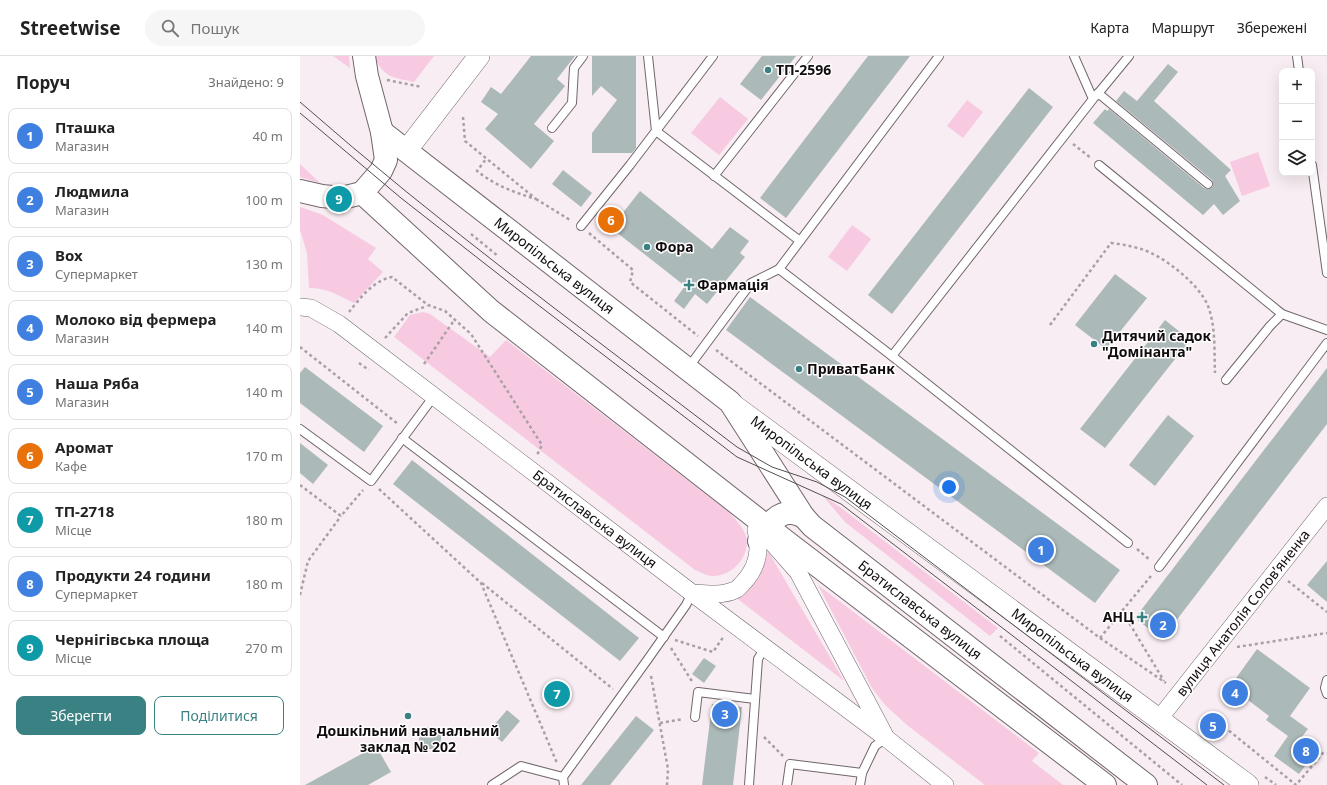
<!DOCTYPE html>
<html lang="uk">
<head>
<meta charset="utf-8">
<style>
  :root { --surface:#fff; --page:#f6f6f6; --text:#222; --muted:#767676; --line:#e0e0e0; --accent:#398182 }
  body { margin:0; font-family:"Noto Sans",sans-serif; background:var(--page); color:var(--text) }
  .controls { position:absolute; right:12px; top:12px; display:grid; overflow:hidden; border-radius:8px; box-shadow:0 4px 16px #0002 }
  .controls button { width:36px; height:36px; display:grid; place-items:center; padding:0; border:0; border-bottom:1px solid var(--line); background:var(--surface); color:var(--text); font:20px sans-serif }
  .you { position:absolute; left:649px; top:431px; width:14px; height:14px; margin:-10px; border:3px solid #fff; border-radius:50%; background:#1a73e8; box-shadow:0 0 0 6px #1a73e833 }
  .badge { display:grid; place-items:center; width:26px; height:26px; border-radius:50%; background:var(--accent); color:#fff; font-size:13px; font-weight:700 }
  .pin { position:absolute; translate:-50% -50%; border:2px solid #fff; box-shadow:0 1px 4px #0006 }
  .list { margin:0; padding:0; list-style:none }
  h2 { display:flex; justify-content:space-between; align-items:center; height:52px; margin:0; padding:0 16px; font-size:17px }
  h2 small { font-size:13px; font-weight:400; color:var(--muted) }
  .list li { display:grid; grid-template-columns:26px 1fr auto; gap:12px; align-items:center; box-sizing:border-box; height:56px; margin:0 8px 8px; padding:0 8px; border:1px solid var(--line); border-radius:8px }
  .list b { display:block; font-size:15px; white-space:nowrap }
  .list p { margin:0; font-size:13px; white-space:nowrap; color:var(--muted) }
  .list em { font-size:13px; font-style:normal; color:var(--muted) }
  .actions { display:flex; gap:8px; padding:12px 16px }
  .actions a { flex:1; padding:9px 0; border:1px solid var(--accent); border-radius:8px; text-align:center; font-size:14px; color:var(--accent) }
  .actions .main { background:var(--accent); color:#fff }
  .icon { flex:none; width:22px; height:22px; fill:none; stroke:currentColor; stroke-width:2; stroke-linecap:round; stroke-linejoin:round }
  .map { position:relative; flex:none; width:1027px; height:729px; overflow:hidden }
  header { display:flex; align-items:center; gap:24px; box-sizing:border-box; height:56px; padding:0 20px; background:var(--surface); border-bottom:1px solid var(--line) }
  header strong { font-size:19px }
  nav { display:flex; gap:22px; margin-inline-start:auto; font-size:14px }
  .search { width:280px; height:36px; background:var(--page); display:flex; align-items:center; gap:10px; box-sizing:border-box; padding:0 14px; border-radius:22px; color:var(--muted); font-size:15px }
  main { display:flex }
  aside { flex:1; background:var(--surface) }
  .map>svg:first-child { display:block }
</style>
</head>
<body>
<header>
<strong>Streetwise</strong>
<div class="search"><svg class="icon" aria-label="search" viewBox="0 0 24 24"><circle cx="10" cy="10" r="6"/><path d="M15 15l6 6"/></svg>Пошук</div>
<nav><a>Карта</a><a>Маршрут</a><a>Збережені</a></nav>
</header>
<main>
<aside>
<h2>Поруч<small>Знайдено: 9</small></h2>
<ul class="list">
<li><span class="badge" style="background:#3f7fe0">1</span><div><b>Пташка</b><p>Магазин</p></div><em>40 m</em></li>
<li><span class="badge" style="background:#3f7fe0">2</span><div><b>Людмила</b><p>Магазин</p></div><em>100 m</em></li>
<li><span class="badge" style="background:#3f7fe0">3</span><div><b>Box</b><p>Супермаркет</p></div><em>130 m</em></li>
<li><span class="badge" style="background:#3f7fe0">4</span><div><b>Молоко від фермера</b><p>Магазин</p></div><em>140 m</em></li>
<li><span class="badge" style="background:#3f7fe0">5</span><div><b>Наша Ряба</b><p>Магазин</p></div><em>140 m</em></li>
<li><span class="badge" style="background:#e8710a">6</span><div><b>Аромат</b><p>Кафе</p></div><em>170 m</em></li>
<li><span class="badge" style="background:#0f9aa8">7</span><div><b>ТП-2718</b><p>Місце</p></div><em>180 m</em></li>
<li><span class="badge" style="background:#3f7fe0">8</span><div><b>Продукти 24 години</b><p>Супермаркет</p></div><em>180 m</em></li>
<li><span class="badge" style="background:#0f9aa8">9</span><div><b>Чернігівська площа</b><p>Місце</p></div><em>270 m</em></li>
</ul>
<div class="actions"><a class="main">Зберегти</a><a>Поділитися</a></div>
</aside>
<div class="map">
<svg width="1027" height="729" viewBox="0 0 1027 729">
  <rect width="100%" height="100%" fill="#f8edf2"/>
  <g fill="#f7cae2">
    <path d="M 33,0 L 49,0 L 50,12 Z"/>
    <path d="M 74,0 L 134,0 L 114,26 C 92,21 84,22 74,0 Z"/>
    <path d="M 420,41 L 448,63 L 419,99 L 391,77 Z"/>
    <path d="M 667,44 L 683,56 L 663,82 L 647,70 Z"/>
    <path d="M 958,96 L 970,130 L 942,140 L 930,106 Z"/>
    <path d="M 0,108 L 20,127 L 0,121 Z"/>
    <path d="M 0,151 L 23,159 L 76,192 L 68,203 L 83,216 L 54,247 C 40,240 25,231 9,232 L 7,197 L 0,174 Z"/>
    <path d="M 552,169 L 571,183 L 547,215 L 528,201 Z"/>
    <path d="M 123,256 L 130,258 L 190,301 L 206,284 L 430,457 C 436,464 443,471 446,480 C 451,500 432,521 412,520 C 407,520 400,516 395,514 L 94,281 L 110,259 Z"/>
    <path d="M 522,439 L 540,451 L 698,572 L 690,580 L 545,466 Z"/>
    <path d="M 468,495 L 544,625 L 435,541 C 456,527 462,520 468,495 Z"/>
    <path d="M 518,529 L 739,697 L 732,705 L 763,729 L 685,729 L 607,669 L 585,649 L 572,632 Z"/>
  </g>
  <g fill="#acb9b9">
    <path d="M 231,0 L 275,0 L 257,23 L 265,30 L 234,68 L 254,85 L 231,113 L 185,73 L 198,58 L 181,46 L 191,31 L 201,38 Z"/>
    <path d="M 292,0 L 336,0 L 336,92 L 332,97 L 292,97 L 292,77 L 317,44 L 301,30 L 292,40 Z"/>
    <path d="M 462,0 L 496,0 L 461,44 L 440,28 Z"/>
    <path d="M 568,0 L 610,0 L 486,162 L 460,142 Z"/>
    <path d="M 868,8 L 878,16 L 854,45 L 931,114 L 925,120 L 940,145 L 923,159 L 914,148 L 903,159 L 793,67 L 805,53 L 807,55 L 809,53 L 904,132 L 907,133 L 912,132 L 913,129 L 912,124 L 816,45 L 824,35 L 837,45 Z"/>
    <path d="M 729,32 L 753,51 L 592,258 L 568,239 Z"/>
    <path d="M 263,114 L 292,137 L 281,151 L 252,128 Z"/>
    <path d="M 340,135 L 412,193 L 430,171 L 449,185 L 440,197 L 445,201 L 407,248 L 395,238 L 384,253 L 374,245 L 385,230 L 311,172 Z"/>
    <path d="M 815,218 L 847,242 L 806,293 L 775,269 Z"/>
    <path d="M 450,241 L 820,514 L 795,547 L 426,274 Z"/>
    <path d="M 865,264 L 890,284 L 805,392 L 780,373 Z"/>
    <path d="M 5,311 L 83,370 L 64,396 L 0,347 L 0,317 Z"/>
    <path d="M 1027,312 L 1027,368 L 862,583 L 835,562 Z"/>
    <path d="M 868,359 L 894,380 L 855,430 L 829,409 Z"/>
    <path d="M 0,387 L 28,409 L 13,428 L 0,417 Z"/>
    <path d="M 112,404 L 339,582 L 320,605 L 93,428 Z"/>
    <path d="M 1027,505 L 1027,546 L 1007,529 Z"/>
    <path d="M 957,593 L 1010,632 L 990,660 L 1008,673 L 1001,682 L 1017,694 L 999,718 L 974,700 L 988,680 L 966,664 L 969,660 L 944,641 L 941,647 L 926,636 Z"/>
    <path d="M 404,602 L 416,610 L 404,627 L 392,618 Z"/>
    <path d="M 258,623 L 270,633 L 257,651 L 244,642 Z"/>
    <path d="M 412,648 L 442,651 L 433,729 L 402,729 Z"/>
    <path d="M 207,654 L 220,665 L 202,686 L 189,675 Z"/>
    <path d="M 336,660 L 354,674 L 310,729 L 281,729 Z"/>
    <circle cx="130" cy="682" r="11"/>
    <path d="M 76,690 L 91,716 L 68,729 L 5,729 Z"/>
  </g>
  <g fill="none" stroke-linecap="round" stroke-linejoin="round">
    <g stroke="#70666b" stroke-width="10">
      <g id="service">
        <path d="M 348,0 L 356,75 L 500,185"/>
        <path d="M 997,0 L 999,15"/>
        <path d="M 798,37 L 908,128"/>
        <path d="M 796,40 L 829,0"/>
        <path d="M 252,72 L 272,47 L 274,12 L 283,0"/>
        <path d="M 799,109 L 982,258"/>
        <path d="M 1012,109 L 1027,217"/>
        <path d="M 414,120 L 508,0"/>
        <path d="M 281,170 L 330,109 L 413,0"/>
        <path d="M 479,213 L 592,300 L 828,487"/>
        <path d="M 592,300 L 793,43 L 774,0"/>
        <path d="M 388,312 L 451,227 L 479,213 L 639,0"/>
        <path d="M 926,324 L 970,270 L 982,258 L 1027,274"/>
        <path d="M 0,373 L 71,425 L 134,340"/>
        <path d="M 102,382 L 364,581"/>
        <path d="M 859,511 L 1027,287"/>
        <path d="M 1027,624 L 1025,632 L 1027,638"/>
        <path d="M 395,661 L 398,636 L 455,643"/>
        <path d="M 192,729 L 221,710 L 263,721"/>
        <path d="M 264,729 L 263,721 L 348,603 L 386,549 L 392,537"/>
        <path d="M 449,729 L 458,603 L 465,591"/>
        <path d="M 487,729 L 490,708 L 562,717"/>
        <path d="M 560,729 L 562,717 L 575,690 L 586,682"/>
      </g>
    </g>
    <g stroke="#70666b" stroke-width="18">
      <g id="minor">
        <path id="s1" d="M 0,251 L 11,252 L 39,268 L 392,537 L 586,682 L 645,729"/>
        <path d="M 462,475 L 498,516 L 584,678"/>
        <path d="M 392,537 C 406,538 422,540 435,534 C 438,533 440,530 442,528 C 457,513 461,494 456,474"/>
        <path d="M 859,663 L 1027,450"/>
      </g>
    </g>
    <g stroke="#70666b" stroke-width="22">
      <g id="tertiary">
        <path d="M 106,95 L 179,0"/>
        <path id="s2" d="M 432,348 L 948,729"/>
      </g>
    </g>
    <g stroke="#70666b" stroke-width="24">
      <g id="primary">
        <path id="s3" d="M 82,76 L 430,346 L 503,460 L 512,470 L 846,729"/>
        <path d="M 62,137 L 191,255 L 488,487 L 805,729"/>
        <path d="M 459,485 C 465,474 475,456 491,457 C 495,457 499,459 503,460"/>
      </g>
    </g>
    <g stroke="#70666b" stroke-width="24">
      <path id="trunk" d="M 0,135 L 22,140 L 42,142 L 62,137 L 81,115 L 86,104 L 82,76 L 67,20 L 64,0"/>
    </g>
    <g stroke="#a8a0a4" stroke-width="2.5" stroke-dasharray="3 3" stroke-linecap="butt">
      <path d="M 87,24 L 122,31"/>
      <path d="M 163,61 L 165,85 L 236,143 C 213,136 196,130 177,115 L 186,103"/>
      <path d="M 773,88 L 791,102"/>
      <path d="M 236,143 L 270,164"/>
      <path d="M 289,177 L 333,214 L 330,226 L 398,280"/>
      <path d="M 171,178 L 198,200"/>
      <path d="M 49,256 C 60,242 74,224 92,221 L 128,249 L 145,255 L 171,278 L 242,389 L 237,399"/>
      <path d="M 750,269 L 811,187 C 821,188 831,190 841,193 C 864,200 899,228 908,250 C 916,271 914,295 915,317"/>
      <path d="M 85,282 L 108,257 L 127,250"/>
      <path d="M 0,291 L 98,368"/>
      <path d="M 416,294 L 800,582 L 866,627"/>
      <path d="M 59,307 L 69,314"/>
      <path d="M 124,308 L 155,263"/>
      <path d="M 0,429 L 41,460 L 63,434"/>
      <path d="M 79,433 L 181,527 L 257,707"/>
      <path d="M 837,493 L 850,504"/>
      <path d="M 851,520 L 822,555 L 864,625"/>
      <path d="M 988,525 L 1027,556"/>
      <path d="M 182,527 L 313,633"/>
      <path d="M 0,539 L 8,505 L 41,460"/>
      <path d="M 700,580 L 882,729"/>
      <path d="M 800,582 L 822,555"/>
      <path d="M 375,584 L 413,596 L 424,580"/>
      <path d="M 937,591 L 1027,577"/>
      <path d="M 371,592 L 393,627"/>
      <path d="M 351,620 L 368,713 L 367,729"/>
      <path d="M 360,667 L 383,663"/>
      <path d="M 903,672 L 912,661 L 996,729 L 1023,697 L 1027,697"/>
      <path d="M 464,681 L 483,700"/>
      <path d="M 965,721 L 976,729"/>
    </g>
    <use href="#service" stroke="#fff" stroke-width="8"/>
    <use href="#minor" stroke="#fff" stroke-width="17"/>
    <use href="#tertiary" stroke="#fff" stroke-width="21"/>
    <use href="#primary" stroke="#fff" stroke-width="22"/>
    <use href="#trunk" stroke="#fff" stroke-width="22"/>
    <g stroke="#544e50" stroke-width="1">
      <path d="M 0,46 C 139,168 290,279 437,391 L 472,411 L 517,426 L 545,441 L 924,729"/>
      <path d="M 0,57 L 101,142 L 216,232 L 437,401 L 541,448 L 907,729"/>
    </g>
  </g>
  <g fill="#398182" stroke="#fffdfe" stroke-width="1.5">
    <circle cx="468" cy="14" r="4"/>
    <circle cx="347" cy="191" r="4"/>
    <path d="M387 223h4v4h4v4h-4v4h-4v-4h-4v-4h4z"/>
    <circle cx="794" cy="288" r="4"/>
    <circle cx="499" cy="313" r="4"/>
    <path d="M840 555h4v4h4v4h-4v4h-4v-4h-4v-4h4z"/>
    <circle cx="108" cy="660" r="4"/>
  </g>
  <g text-anchor="middle" stroke-width="3" stroke-linejoin="round" paint-order="stroke">
    <g font-size="14" font-weight="bold" fill="#110d0f" stroke="#fffdfe" text-anchor="start">
      <text x="476" y="19">ТП-2596</text>
      <text x="355" y="196">Фора</text>
      <text x="397" y="234">Фармація</text>
      <text x="802" y="285">Дитячий садок<tspan x="802" dy="16">"Домінанта"</tspan></text>
      <text x="507" y="318">ПриватБанк</text>
      <text x="834" y="566" text-anchor="end">АНЦ</text>
      <text x="108" y="680" text-anchor="middle">Дошкільний навчальний<tspan x="108" dy="16">заклад № 202</tspan></text>
    </g>
    <g font-size="14" fill="#110d0f" stroke="#fffdfe">
      <text dy="5" stroke="none"><textPath href="#s3" startOffset="218">Миропільська вулиця</textPath></text>
      <text dy="5" stroke="none"><textPath href="#s2" startOffset="99">Миропільська вулиця</textPath></text>
      <text dy="5" stroke="none"><textPath href="#s1" startOffset="365">Братиславська вулиця</textPath></text>
      <text dy="5" stroke="none"><textPath href="#s3" startOffset="726">Братиславська вулиця</textPath></text>
      <text transform="translate(943 557) rotate(-52)" y="5">вулиця Анатолія Соловʼяненка</text>
      <text dy="5" stroke="none"><textPath href="#s2" startOffset="423">Миропільська вулиця</textPath></text>
    </g>
  </g>
</svg>
<div class="controls">
<button>+</button>
<button>−</button>
<button><svg class="icon" aria-label="layers" viewBox="0 0 24 24"><path d="M12 4l9 5-9 5-9-5zM3 14l9 5 9-5"/></svg></button>
</div>
<div class="you"></div>
<div class="pin badge" style="left:741px;top:494px;background:#3f7fe0">1</div>
<div class="pin badge" style="left:863px;top:569px;background:#3f7fe0">2</div>
<div class="pin badge" style="left:425px;top:658px;background:#3f7fe0">3</div>
<div class="pin badge" style="left:935px;top:637px;background:#3f7fe0">4</div>
<div class="pin badge" style="left:913px;top:670px;background:#3f7fe0">5</div>
<div class="pin badge" style="left:311px;top:164px;background:#e8710a">6</div>
<div class="pin badge" style="left:257px;top:638px;background:#0f9aa8">7</div>
<div class="pin badge" style="left:1006px;top:695px;background:#3f7fe0">8</div>
<div class="pin badge" style="left:39px;top:143px;background:#0f9aa8">9</div>
</div>
</main>
</body>
</html>
